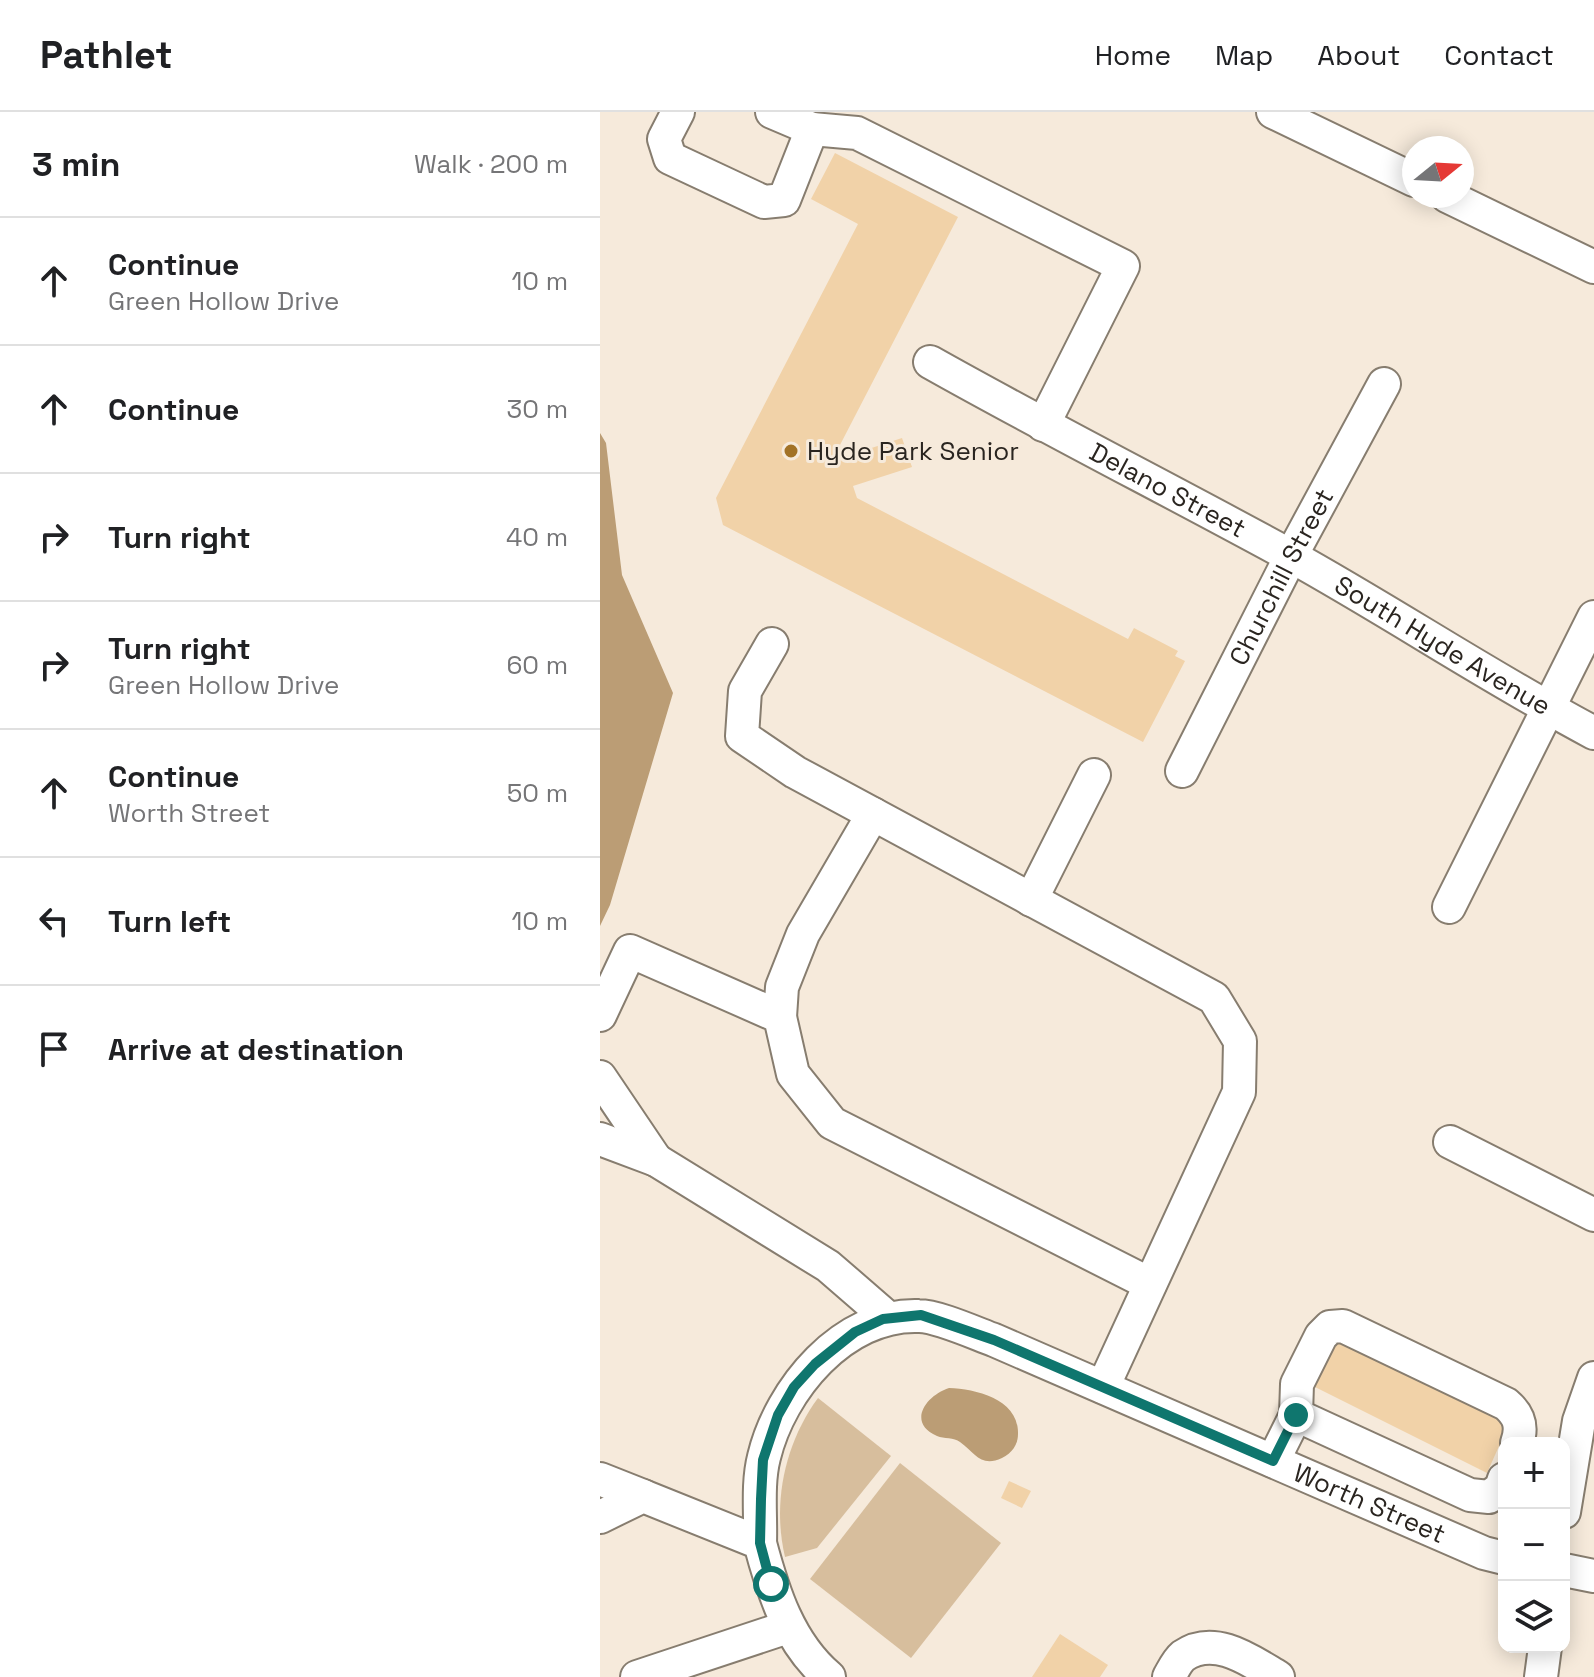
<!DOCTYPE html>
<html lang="en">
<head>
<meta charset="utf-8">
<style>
  :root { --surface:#fff; --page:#f2f2f2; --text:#202124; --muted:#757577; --line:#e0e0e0 }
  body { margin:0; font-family:"Space Grotesk",sans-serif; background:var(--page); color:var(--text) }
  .controls { position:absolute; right:24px; bottom:24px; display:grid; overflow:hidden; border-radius:16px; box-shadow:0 4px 20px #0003 }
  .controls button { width:72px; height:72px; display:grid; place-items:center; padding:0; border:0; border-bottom:2px solid var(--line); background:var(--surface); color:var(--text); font:40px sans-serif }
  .compass { position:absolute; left:802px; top:24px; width:72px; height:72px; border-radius:50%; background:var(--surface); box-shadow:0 4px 20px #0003; rotate:72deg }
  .stop { position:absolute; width:24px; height:24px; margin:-18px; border:6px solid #0f766e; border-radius:50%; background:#fff }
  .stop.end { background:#0f766e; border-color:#fff; box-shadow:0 2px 8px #0008 }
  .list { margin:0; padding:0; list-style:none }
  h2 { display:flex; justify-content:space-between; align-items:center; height:104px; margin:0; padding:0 32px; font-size:34px }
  h2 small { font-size:26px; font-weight:400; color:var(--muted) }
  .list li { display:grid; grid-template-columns:52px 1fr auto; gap:24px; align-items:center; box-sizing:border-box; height:128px; padding:0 32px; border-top:2px solid var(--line) }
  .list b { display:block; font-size:30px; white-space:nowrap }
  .list p { margin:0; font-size:26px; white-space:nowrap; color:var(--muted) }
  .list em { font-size:26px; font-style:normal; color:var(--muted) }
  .icon { flex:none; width:44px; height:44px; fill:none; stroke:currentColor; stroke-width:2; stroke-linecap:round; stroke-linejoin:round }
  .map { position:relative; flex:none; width:994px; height:1565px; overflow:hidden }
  header { display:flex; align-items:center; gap:48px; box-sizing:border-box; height:112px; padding:0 40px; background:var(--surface); border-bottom:2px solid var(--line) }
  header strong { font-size:38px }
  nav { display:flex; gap:44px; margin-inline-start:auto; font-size:28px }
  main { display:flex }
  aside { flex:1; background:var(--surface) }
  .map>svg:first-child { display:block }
</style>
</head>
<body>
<header>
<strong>Pathlet</strong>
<nav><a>Home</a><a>Map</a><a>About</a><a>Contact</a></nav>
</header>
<main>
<aside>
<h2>3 min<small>Walk · 200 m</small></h2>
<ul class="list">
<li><svg class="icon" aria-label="ahead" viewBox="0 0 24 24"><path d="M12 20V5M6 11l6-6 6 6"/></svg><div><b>Continue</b><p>Green Hollow Drive</p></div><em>10 m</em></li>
<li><svg class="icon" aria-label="ahead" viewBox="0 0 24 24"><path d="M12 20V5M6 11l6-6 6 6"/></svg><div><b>Continue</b></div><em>30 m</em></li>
<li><svg class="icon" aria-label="right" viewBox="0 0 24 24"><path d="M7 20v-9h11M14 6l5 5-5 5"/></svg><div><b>Turn right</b></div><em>40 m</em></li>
<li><svg class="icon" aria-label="right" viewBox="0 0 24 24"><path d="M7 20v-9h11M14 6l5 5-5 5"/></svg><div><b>Turn right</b><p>Green Hollow Drive</p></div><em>60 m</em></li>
<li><svg class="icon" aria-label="ahead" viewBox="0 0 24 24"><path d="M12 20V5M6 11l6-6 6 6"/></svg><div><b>Continue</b><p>Worth Street</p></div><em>50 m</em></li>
<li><svg class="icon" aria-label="left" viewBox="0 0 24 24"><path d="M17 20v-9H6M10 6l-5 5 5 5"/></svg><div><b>Turn left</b></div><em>10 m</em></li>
<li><svg class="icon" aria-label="arrive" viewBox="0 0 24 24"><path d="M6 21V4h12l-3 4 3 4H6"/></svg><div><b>Arrive at destination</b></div></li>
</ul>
</aside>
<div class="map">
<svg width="994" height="1565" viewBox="0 0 994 1565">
  <rect width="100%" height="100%" fill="#f6eadb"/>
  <g fill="#d7be9d">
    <path d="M 218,1286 L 291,1344 L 217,1436 L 185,1445 C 172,1390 185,1331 218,1286 Z"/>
    <path d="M 300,1351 L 401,1431 L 311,1546 L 210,1467 Z"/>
  </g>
  <g fill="#bb9d75">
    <path d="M 0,321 L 6,331 L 22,463 L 73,581 L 10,793 L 0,814 Z"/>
    <path d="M 349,1276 C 376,1277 419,1287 418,1322 C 418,1333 412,1341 402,1346 C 381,1356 375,1341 360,1330 C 354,1325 344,1327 337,1324 C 307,1311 325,1284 349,1276 Z"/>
  </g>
  <g fill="#f1d2a8">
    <path d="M 235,41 L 358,105 L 240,333 L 244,345 L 302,326 L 312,355 L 253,374 L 257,386 L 528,527 L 534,516 L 578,539 L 575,544 L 585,549 L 543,630 L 123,413 L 116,386 L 258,112 L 211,87 Z"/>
    <path d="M 735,1217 L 912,1305 L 887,1361 L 707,1271 Z"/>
    <path d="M 409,1369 L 431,1379 L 422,1396 L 401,1386 Z"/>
    <path d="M 460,1522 L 508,1553 L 500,1565 L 432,1565 Z"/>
  </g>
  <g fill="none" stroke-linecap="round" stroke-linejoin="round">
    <g stroke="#877d6f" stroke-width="36">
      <g id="minor">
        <path d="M 78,0 L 64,27 L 70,46 L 164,90 L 184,88 L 212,17"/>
        <path d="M 172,0 L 212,17 L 257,21 L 523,154 L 443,313"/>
        <path d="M 673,0 L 814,68"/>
        <path d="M 847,84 L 994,155"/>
        <path id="s1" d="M 330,250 C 449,317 570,378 689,443 C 792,500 890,566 994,621"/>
        <path d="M 172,532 L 145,579 L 142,624 L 195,660 L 614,886 L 640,929 L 639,980 L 503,1275"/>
        <path id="s2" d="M 582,659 L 691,444 L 784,272"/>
        <path d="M 431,788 L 494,663"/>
        <path d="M 849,795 L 994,505"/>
        <path d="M 0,903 L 30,839 L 180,905 L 193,962 L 232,1011 L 550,1172"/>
        <path d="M 180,905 L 182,875 L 203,822 L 273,702"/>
        <path d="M 0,965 L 56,1048"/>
        <path d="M 0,1027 L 56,1048 L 228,1154 L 288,1206"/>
        <path d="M 850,1030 L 994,1103"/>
        <path d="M 696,1303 L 870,1383 L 889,1385 L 901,1376 L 904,1367"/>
        <path d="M 673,1349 L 696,1303 L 697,1272 L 721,1224 L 730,1215 L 743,1214 L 906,1292 C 919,1303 923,1314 917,1331"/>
        <path d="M 0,1367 L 43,1384"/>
        <path d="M 964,1400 L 979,1309 L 994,1266"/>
        <path d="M 0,1405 L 43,1384 L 160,1431 C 173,1480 189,1531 229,1565"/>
        <path id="s3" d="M 160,1431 C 161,1404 157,1372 164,1345 C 180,1278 243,1201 319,1204 C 337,1204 375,1221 394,1228 L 884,1441 L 904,1446"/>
        <path d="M 964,1458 L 994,1464"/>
        <path d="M 37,1565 L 188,1515"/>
        <path d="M 569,1565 C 573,1558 577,1549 583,1544 C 615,1522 651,1549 678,1565"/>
        <path d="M 941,1565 L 945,1535"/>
      </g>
    </g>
    <use href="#minor" stroke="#fff" stroke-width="32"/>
  </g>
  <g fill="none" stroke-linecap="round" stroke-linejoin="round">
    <path stroke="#0f766e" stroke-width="10" d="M 171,1472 L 160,1431 L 161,1387 L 163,1348 L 178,1303 L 194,1275 L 215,1252 L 255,1220 L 283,1207 L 321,1203 L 394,1228 L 673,1349 L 696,1303"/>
  </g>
  <circle fill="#a27226" stroke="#f6eadb" stroke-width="3" cx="191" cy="339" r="8"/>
  <g text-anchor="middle" stroke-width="6" stroke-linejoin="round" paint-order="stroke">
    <g font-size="26" fill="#2a2520" stroke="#f6eadb" text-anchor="start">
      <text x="207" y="348">Hyde Park Senior</text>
    </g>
    <g font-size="26" fill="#2a2520" stroke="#f6eadb">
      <text dy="9" stroke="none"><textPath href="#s1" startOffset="270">Delano Street</textPath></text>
      <text dy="9" stroke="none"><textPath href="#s2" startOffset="218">Churchill Street</textPath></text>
      <text dy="9" stroke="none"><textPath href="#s1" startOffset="586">South Hyde Avenue</textPath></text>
      <text dy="9" stroke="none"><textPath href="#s3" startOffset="800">Worth Street</textPath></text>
    </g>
  </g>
</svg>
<div class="controls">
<button>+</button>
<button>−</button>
<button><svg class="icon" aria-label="layers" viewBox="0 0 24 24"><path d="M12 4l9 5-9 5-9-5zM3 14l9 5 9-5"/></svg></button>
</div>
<svg class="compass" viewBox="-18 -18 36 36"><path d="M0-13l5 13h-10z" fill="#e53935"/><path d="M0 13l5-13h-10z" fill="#757577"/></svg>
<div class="stop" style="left:171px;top:1472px"></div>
<div class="stop end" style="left:696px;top:1303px"></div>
</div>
</main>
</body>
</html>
